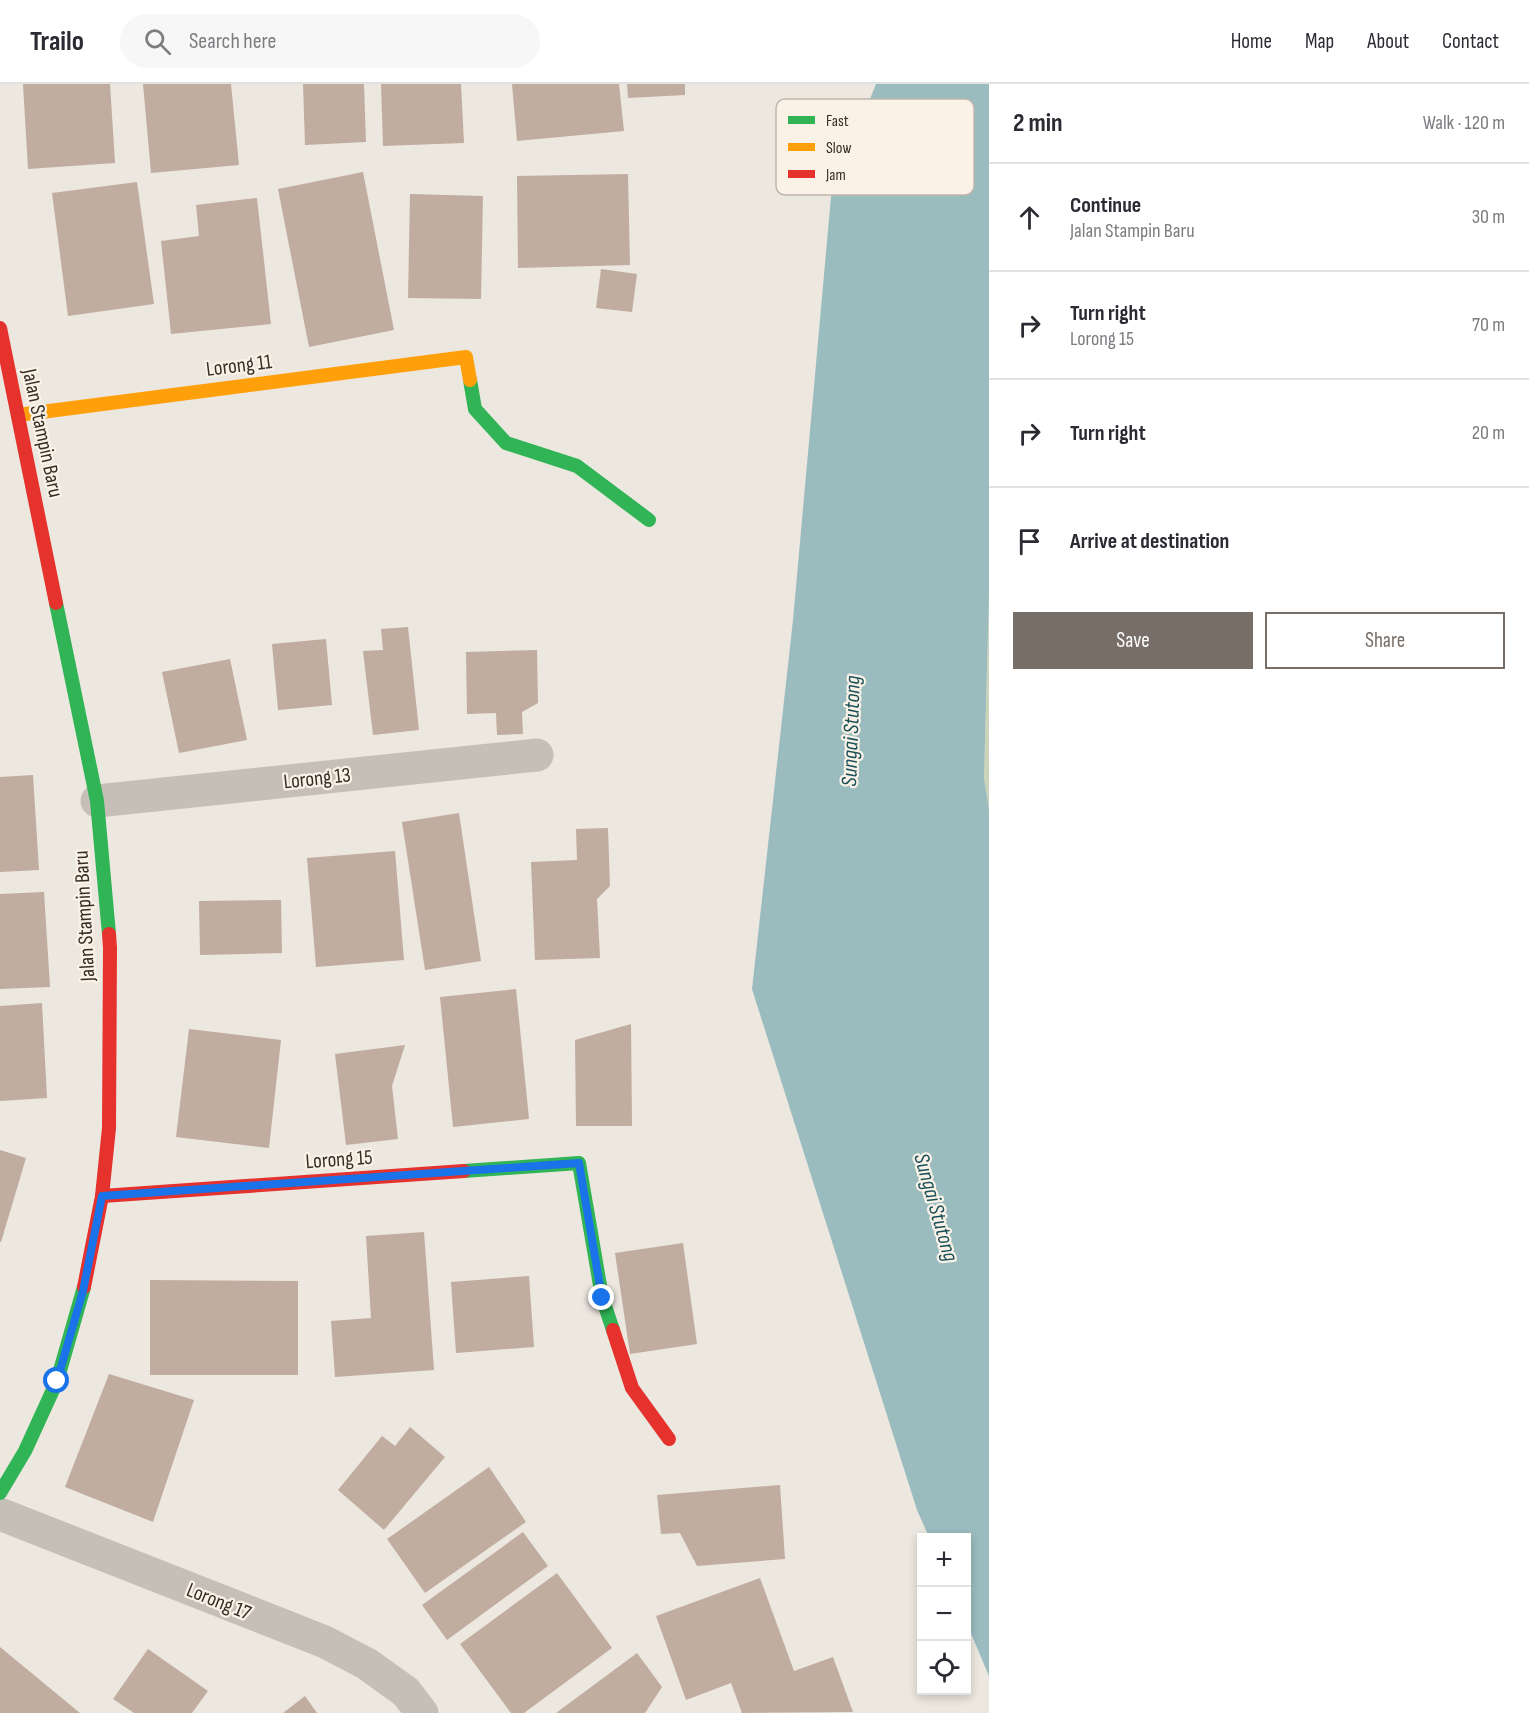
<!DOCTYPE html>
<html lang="en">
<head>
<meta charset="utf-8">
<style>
  :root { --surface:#fff; --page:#f7f7f7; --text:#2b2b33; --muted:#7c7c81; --line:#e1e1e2; --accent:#766e67 }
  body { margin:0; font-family:"Sofia Sans Condensed",sans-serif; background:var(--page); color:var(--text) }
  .controls { position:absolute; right:18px; bottom:18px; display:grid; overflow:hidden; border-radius:0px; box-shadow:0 3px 9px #0003 }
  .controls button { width:54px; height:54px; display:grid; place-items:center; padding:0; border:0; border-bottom:2px solid var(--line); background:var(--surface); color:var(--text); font:30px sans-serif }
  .stop { position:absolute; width:18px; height:18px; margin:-14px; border:4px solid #1a73e8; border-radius:50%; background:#fff }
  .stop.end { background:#1a73e8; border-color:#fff; box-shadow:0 2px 6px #0008 }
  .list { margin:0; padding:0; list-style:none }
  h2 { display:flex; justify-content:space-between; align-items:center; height:78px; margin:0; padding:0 24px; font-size:26px }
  h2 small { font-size:20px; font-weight:400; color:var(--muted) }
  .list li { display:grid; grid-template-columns:39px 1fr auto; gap:18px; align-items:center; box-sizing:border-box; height:108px; padding:0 24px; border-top:2px solid var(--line) }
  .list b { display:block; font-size:22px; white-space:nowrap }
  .list p { margin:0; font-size:20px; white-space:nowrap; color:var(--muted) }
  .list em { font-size:20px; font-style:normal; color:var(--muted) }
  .actions { display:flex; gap:12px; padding:18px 24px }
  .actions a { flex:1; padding:14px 0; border:2px solid var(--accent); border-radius:0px; text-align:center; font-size:21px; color:var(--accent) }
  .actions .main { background:var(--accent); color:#fff }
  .icon { flex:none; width:33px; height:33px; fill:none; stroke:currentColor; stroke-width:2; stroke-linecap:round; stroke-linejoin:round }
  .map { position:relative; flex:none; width:989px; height:1629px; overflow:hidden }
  header { display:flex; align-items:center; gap:36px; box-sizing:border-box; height:84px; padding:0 30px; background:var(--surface); border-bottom:2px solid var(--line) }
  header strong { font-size:28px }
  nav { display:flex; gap:33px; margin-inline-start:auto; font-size:21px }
  .search { width:420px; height:54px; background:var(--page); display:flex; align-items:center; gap:15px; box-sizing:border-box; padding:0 21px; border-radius:33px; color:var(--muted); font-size:22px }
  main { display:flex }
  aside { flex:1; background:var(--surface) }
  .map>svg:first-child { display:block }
</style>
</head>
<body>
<header>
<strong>Trailo</strong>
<div class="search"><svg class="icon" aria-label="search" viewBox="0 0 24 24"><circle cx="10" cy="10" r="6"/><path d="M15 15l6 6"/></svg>Search here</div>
<nav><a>Home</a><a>Map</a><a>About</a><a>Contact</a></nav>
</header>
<main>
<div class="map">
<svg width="989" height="1629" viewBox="0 0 989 1629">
  <rect width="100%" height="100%" fill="#ece7df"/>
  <path fill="#ccd3b8" d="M 989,512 L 989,725 L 984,694 Z"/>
  <path fill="#9abcbf" d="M 876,0 L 989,0 L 989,512 L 984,694 L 989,725 L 989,1592 L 967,1540 L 966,1454 L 929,1453 L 917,1426 L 752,905 L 793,536 L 831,113 Z"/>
  <g fill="#c1aca0">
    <path d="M 23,0 L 110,0 L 115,79 L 28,85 Z"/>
    <path d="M 143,0 L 231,0 L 239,81 L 151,89 Z"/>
    <path d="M 303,0 L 364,0 L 366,58 L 305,61 Z"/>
    <path d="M 381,0 L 461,0 L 464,59 L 383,62 Z"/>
    <path d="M 512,0 L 619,0 L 624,47 L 517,57 Z"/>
    <path d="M 627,0 L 685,0 L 685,11 L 628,14 Z"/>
    <path d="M 363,88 L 394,246 L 309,263 L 278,105 Z"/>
    <path d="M 628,90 L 630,181 L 518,184 L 517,92 Z"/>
    <path d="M 137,98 L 154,220 L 68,232 L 52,109 Z"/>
    <path d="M 410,110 L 483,112 L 481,215 L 408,214 Z"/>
    <path d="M 257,114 L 271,240 L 171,250 L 161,157 L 199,152 L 196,121 Z"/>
    <path d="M 601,185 L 637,190 L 632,228 L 596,224 Z"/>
    <path d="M 408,543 L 419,646 L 373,651 L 363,567 L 383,566 L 381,545 Z"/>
    <path d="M 326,555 L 332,621 L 278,626 L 272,560 Z"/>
    <path d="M 537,566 L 538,619 L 522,628 L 523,650 L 497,651 L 496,629 L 467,630 L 466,568 Z"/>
    <path d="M 230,575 L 247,656 L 179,669 L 162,588 Z"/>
    <path d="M 33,691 L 39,786 L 0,788 L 0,693 Z"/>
    <path d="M 459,729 L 481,877 L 425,886 L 402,738 Z"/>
    <path d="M 608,744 L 610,802 L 597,815 L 600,874 L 535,876 L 531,778 L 577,776 L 576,745 Z"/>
    <path d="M 395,767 L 404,876 L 316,883 L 307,774 Z"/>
    <path d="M 44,808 L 50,903 L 0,905 L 0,810 Z"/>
    <path d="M 281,816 L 282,869 L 200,871 L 199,817 Z"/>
    <path d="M 516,905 L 529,1035 L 453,1043 L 440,913 Z"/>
    <path d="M 42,919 L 47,1014 L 0,1017 L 0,922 Z"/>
    <path d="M 631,940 L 632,1042 L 576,1042 L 575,956 Z"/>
    <path d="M 189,945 L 281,956 L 269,1064 L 176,1053 Z"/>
    <path d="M 405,961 L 392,1002 L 398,1055 L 346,1061 L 335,970 Z"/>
    <path d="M 0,1066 L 26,1074 L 1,1158 L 0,1158 Z"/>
    <path d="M 424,1148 L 434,1286 L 335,1293 L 331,1237 L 371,1234 L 366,1152 Z"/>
    <path d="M 683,1159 L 697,1260 L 630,1270 L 615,1169 Z"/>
    <path d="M 529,1192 L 534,1263 L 456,1269 L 451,1198 Z"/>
    <path d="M 150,1196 L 298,1197 L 298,1291 L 150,1291 Z"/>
    <path d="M 109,1290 L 194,1316 L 153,1438 L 65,1403 Z"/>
    <path d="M 410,1343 L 445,1373 L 384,1446 L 338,1406 L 382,1352 L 395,1362 Z"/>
    <path d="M 489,1383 L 526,1438 L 425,1509 L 387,1455 Z"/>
    <path d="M 780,1401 L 785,1475 L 697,1482 L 680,1449 L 661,1450 L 657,1411 Z"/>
    <path d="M 523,1448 L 548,1482 L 447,1556 L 422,1521 Z"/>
    <path d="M 557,1489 L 612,1564 L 524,1629 L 511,1629 L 460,1560 Z"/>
    <path d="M 760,1494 L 794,1587 L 833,1573 L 853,1628 L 742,1629 L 731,1599 L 686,1616 L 656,1532 Z"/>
    <path d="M 0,1563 L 80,1629 L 0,1629 Z"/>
    <path d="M 148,1565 L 208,1607 L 192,1629 L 134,1629 L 113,1615 Z"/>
    <path d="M 637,1569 L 662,1603 L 645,1629 L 556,1629 Z"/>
    <path d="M 305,1612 L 317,1629 L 283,1629 Z"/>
  </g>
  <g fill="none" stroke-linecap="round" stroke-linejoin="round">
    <g stroke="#c6bfb8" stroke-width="33">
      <path d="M 97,717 L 537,671"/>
      <path d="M 0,1430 L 325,1558 L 367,1580 L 406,1608 L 422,1629"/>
    </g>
    <g stroke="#30b455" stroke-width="14">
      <path d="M 470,296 L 475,325 L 506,359 L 577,382 L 649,436"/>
      <path d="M 56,519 L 97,717 L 109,850"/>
      <path d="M 464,1087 L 579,1079 L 602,1213 L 613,1246"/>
      <path d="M 0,1409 L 25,1367 L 57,1297 L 84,1203"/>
    </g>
    <path stroke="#ff9f0a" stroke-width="14" d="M 18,331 L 466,273 L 470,296"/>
    <g stroke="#e5322d" stroke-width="14">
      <path d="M 0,244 L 56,519"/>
      <path d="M 102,1112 L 464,1087"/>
      <path d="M 84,1203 L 102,1112 L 109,1044 L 110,864 L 109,850"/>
      <path d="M 613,1246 L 632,1304 L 669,1355"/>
    </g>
  </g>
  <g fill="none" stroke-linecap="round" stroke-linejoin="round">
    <path stroke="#1a73e8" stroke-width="8" d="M 57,1297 L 83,1207 L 102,1112 L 579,1079 L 602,1214"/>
  </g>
  <g text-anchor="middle" stroke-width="4.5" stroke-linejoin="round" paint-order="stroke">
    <g font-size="21" fill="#362d27" stroke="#faf2e6">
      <text transform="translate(239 281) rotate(-7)" y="7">Lorong 11</text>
      <text transform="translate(43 349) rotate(78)" y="7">Jalan Stampin Baru</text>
      <text transform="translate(317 694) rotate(-6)" y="7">Lorong 13</text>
      <text transform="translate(84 832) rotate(-93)" y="7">Jalan Stampin Baru</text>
      <text transform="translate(339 1075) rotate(-4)" y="7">Lorong 15</text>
      <text transform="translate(219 1517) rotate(22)" y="7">Lorong 17</text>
    </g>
    <g font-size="22" font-style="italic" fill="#1a5059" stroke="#faf2e6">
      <text transform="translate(850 647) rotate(-88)" y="8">Sungai Stutong</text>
      <text transform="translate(937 1123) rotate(74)" y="8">Sungai Stutong</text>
    </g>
  </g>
  <rect x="776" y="15" width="198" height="96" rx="9" fill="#faf2e6" stroke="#bfb7ad" stroke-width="1.5"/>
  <rect x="788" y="32" width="27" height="8" fill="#30b455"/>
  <rect x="788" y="59" width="27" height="8" fill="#ff9f0a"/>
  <rect x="788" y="86" width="27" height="8" fill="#e5322d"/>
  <g font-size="16" fill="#362d27">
    <text x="826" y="42">Fast</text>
    <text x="826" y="69">Slow</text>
    <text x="826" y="96">Jam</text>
  </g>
</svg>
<div class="controls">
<button>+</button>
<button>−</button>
<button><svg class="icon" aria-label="locate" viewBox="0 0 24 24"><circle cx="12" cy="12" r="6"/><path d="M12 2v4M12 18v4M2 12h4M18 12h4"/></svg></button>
</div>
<div class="stop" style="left:57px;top:1297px"></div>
<div class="stop end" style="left:602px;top:1214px"></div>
</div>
<aside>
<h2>2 min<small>Walk · 120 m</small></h2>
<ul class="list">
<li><svg class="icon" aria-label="ahead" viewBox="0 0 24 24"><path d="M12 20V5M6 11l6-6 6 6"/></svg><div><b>Continue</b><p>Jalan Stampin Baru</p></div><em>30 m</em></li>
<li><svg class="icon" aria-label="right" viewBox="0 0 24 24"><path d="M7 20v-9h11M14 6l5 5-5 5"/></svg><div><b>Turn right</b><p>Lorong 15</p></div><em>70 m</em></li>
<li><svg class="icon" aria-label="right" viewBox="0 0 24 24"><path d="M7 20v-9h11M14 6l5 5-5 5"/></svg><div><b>Turn right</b></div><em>20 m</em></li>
<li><svg class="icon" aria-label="arrive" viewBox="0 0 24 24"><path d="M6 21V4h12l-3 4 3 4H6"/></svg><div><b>Arrive at destination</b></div></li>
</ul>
<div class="actions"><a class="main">Save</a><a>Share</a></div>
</aside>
</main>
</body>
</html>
